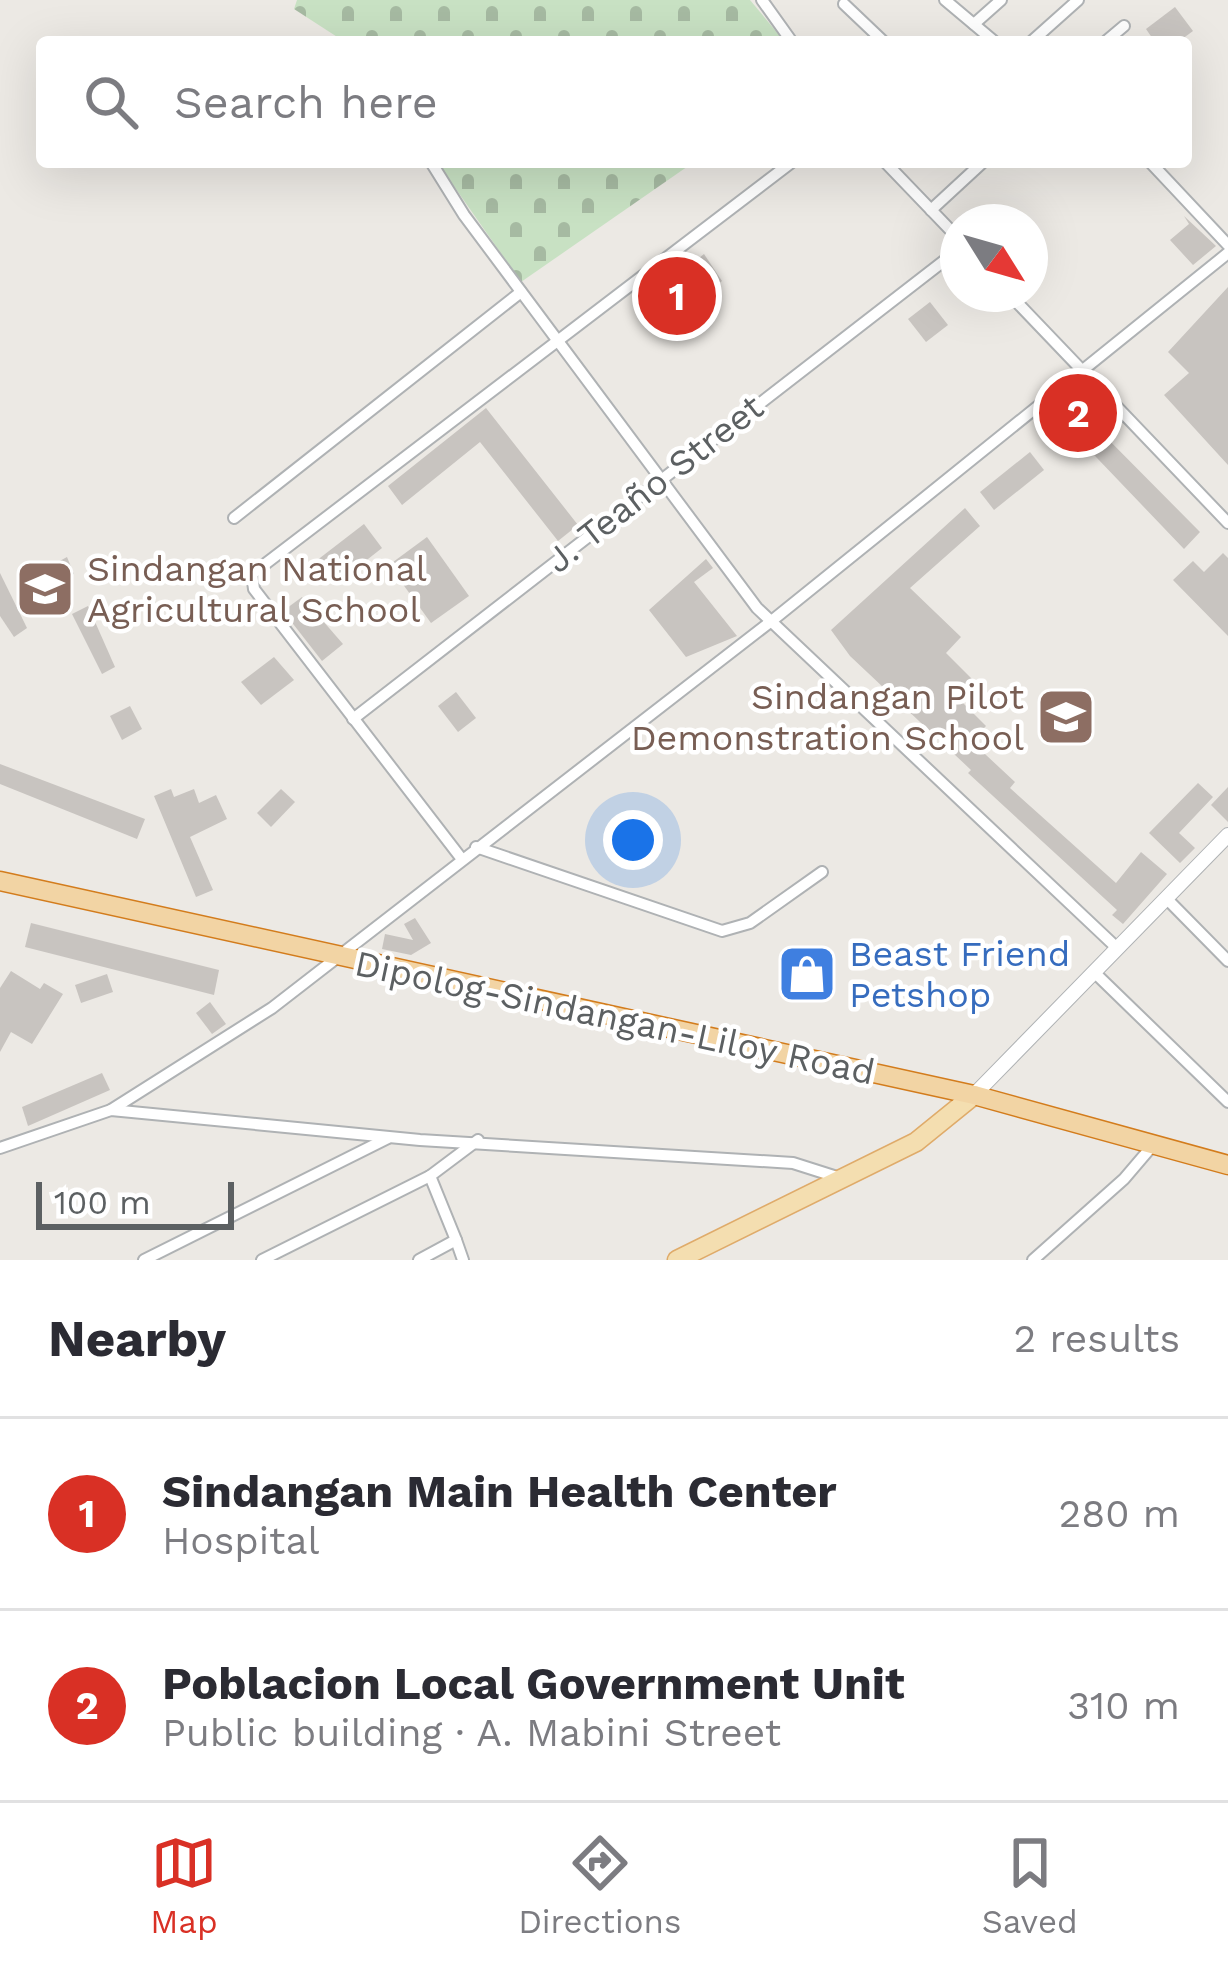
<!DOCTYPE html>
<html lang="en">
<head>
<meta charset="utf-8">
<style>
  :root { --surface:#fff; --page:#f7f7f7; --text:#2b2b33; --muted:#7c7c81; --line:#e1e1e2; --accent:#d93025 }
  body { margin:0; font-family:"Work Sans",sans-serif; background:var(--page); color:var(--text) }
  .compass { position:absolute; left:940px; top:204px; width:108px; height:108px; border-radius:50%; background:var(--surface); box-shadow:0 12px 48px #0002; rotate:127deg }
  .scale { position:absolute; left:36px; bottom:30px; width:198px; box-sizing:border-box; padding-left:12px; border:6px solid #5c6062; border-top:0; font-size:33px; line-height:42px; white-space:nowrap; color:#5c6062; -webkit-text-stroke:9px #fff; paint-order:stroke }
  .you { position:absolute; left:633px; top:840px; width:42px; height:42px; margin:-30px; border:9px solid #fff; border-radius:50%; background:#1a73e8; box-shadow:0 0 0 18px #1a73e833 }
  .badge { display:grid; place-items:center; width:78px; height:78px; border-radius:50%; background:var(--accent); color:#fff; font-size:39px; font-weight:700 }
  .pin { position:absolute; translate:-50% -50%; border:6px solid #fff; box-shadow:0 3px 12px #0006 }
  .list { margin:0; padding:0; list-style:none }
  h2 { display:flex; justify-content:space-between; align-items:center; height:156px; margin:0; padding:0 48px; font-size:51px }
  h2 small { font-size:39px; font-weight:400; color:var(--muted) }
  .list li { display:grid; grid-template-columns:78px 1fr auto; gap:36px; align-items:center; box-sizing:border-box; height:192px; padding:0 48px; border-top:3px solid var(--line) }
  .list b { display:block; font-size:45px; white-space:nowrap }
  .list p { margin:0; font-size:39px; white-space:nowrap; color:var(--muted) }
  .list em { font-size:39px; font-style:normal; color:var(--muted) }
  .icon { flex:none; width:66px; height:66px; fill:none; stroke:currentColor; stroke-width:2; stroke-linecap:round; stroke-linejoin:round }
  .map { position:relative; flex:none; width:1228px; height:1260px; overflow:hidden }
  .search { position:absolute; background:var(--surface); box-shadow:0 12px 48px #0002; left:36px; right:36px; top:36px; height:132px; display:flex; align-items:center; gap:30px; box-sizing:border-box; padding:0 42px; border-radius:12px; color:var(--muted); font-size:45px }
  .sheet { height:540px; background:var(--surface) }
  nav { display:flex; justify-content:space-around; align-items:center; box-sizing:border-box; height:168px; border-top:3px solid var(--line); background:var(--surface); font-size:33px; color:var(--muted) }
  nav a { display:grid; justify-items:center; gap:6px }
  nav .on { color:var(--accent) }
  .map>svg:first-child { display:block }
</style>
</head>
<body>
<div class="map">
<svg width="1228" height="1260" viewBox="0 0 1228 1260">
  <defs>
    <pattern id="cemetery-stones" width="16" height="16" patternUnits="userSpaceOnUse" patternTransform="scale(3)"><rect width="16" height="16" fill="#c8e1c3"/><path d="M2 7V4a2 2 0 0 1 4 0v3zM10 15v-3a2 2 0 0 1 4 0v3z" fill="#a6baa2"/></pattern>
  </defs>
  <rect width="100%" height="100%" fill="#ece9e4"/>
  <g fill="url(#cemetery-stones)">
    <path d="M 297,0 L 750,0 L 785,42 L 345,42 L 294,9 Z"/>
    <path d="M 437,162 L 694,162 L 521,282 Z"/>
  </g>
  <g fill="#c8c4c0">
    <path d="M 1175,7 L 1193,31 L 1178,42 L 1155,42 L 1146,29 Z"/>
    <path d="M 1184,216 L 1216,246 L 1193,265 L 1170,240 L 1189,224 Z"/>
    <path d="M 704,254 L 722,281 L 665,324 L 647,300 Z"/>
    <path d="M 1228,287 L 1228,465 L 1164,395 L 1189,373 L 1168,352 Z"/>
    <path d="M 930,302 L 948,325 L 926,342 L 908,319 Z"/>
    <path d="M 1089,400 L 1097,409 L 1087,418 L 1200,532 L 1184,549 L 1054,413 L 1064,404 L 1073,414 Z"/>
    <path d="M 486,408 L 578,525 L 558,541 L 480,442 L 402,505 L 388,486 Z"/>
    <path d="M 1030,452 L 1044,470 L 994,510 L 980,492 Z"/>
    <path d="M 965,508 L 980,526 L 910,588 L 961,637 L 946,653 L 978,685 L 962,702 L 986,726 L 971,741 L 1015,782 L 1010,788 L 1116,883 L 1141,852 L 1167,874 L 1123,924 L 1112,915 L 1117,910 L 968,773 L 971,770 L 850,656 L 831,630 Z"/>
    <path d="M 364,524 L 382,548 L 335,585 L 316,561 Z"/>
    <path d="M 427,537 L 469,596 L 431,623 L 389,565 Z"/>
    <path d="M 1223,553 L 1228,558 L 1228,636 L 1173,580 L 1193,561 L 1204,572 Z"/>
    <path d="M 67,557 L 74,574 L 61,579 L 71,610 L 54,616 L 34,575 Z"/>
    <path d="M 706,559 L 713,568 L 694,582 L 737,636 L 686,657 L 649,610 Z"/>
    <path d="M 0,573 L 27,628 L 14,637 L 0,616 Z"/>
    <path d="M 302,597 L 343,644 L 322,661 L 283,611 Z"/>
    <path d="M 88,606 L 115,667 L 102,674 L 72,614 Z"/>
    <path d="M 274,657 L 294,680 L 261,705 L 241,682 Z"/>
    <path d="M 456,692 L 476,718 L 458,732 L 438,706 Z"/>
    <path d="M 130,706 L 142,729 L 122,740 L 110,716 Z"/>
    <path d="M 0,764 L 145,819 L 137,839 L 0,784 Z"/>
    <path d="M 1198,783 L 1213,797 L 1179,833 L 1195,848 L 1180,863 L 1149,833 Z"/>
    <path d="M 1228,787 L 1228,822 L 1211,805 Z"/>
    <path d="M 171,789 L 174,797 L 194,789 L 199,803 L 216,795 L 227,819 L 190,837 L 213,890 L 196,897 L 154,796 Z"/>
    <path d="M 281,789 L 295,802 L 271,827 L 257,813 Z"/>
    <path d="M 415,918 L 431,943 L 411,955 L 382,949 L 385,934 L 413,940 L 404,924 Z"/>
    <path d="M 31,923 L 219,970 L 214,995 L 25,947 Z"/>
    <path d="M 11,971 L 40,989 L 44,983 L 63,994 L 32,1044 L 11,1032 L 0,1052 L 0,988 Z"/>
    <path d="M 107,974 L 113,992 L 81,1003 L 75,985 Z"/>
    <path d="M 210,1002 L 226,1024 L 212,1034 L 196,1013 Z"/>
    <path d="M 102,1073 L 110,1090 L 28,1126 L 22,1107 Z"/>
  </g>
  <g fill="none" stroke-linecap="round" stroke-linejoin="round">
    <g stroke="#afb2b4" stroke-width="14">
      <g id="minor">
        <path d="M 762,0 L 792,42"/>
        <path d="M 945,0 L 995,42"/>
        <path d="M 844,4 L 884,42"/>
        <path d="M 974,24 L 1001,0"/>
        <path d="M 1031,42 L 1078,0"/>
        <path d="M 1105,42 L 1124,26"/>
        <path d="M 431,162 L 464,215 L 757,608 L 1117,948"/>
        <path d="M 885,162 L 958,238"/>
        <path d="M 1150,162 L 1228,245"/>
        <path d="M 931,210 L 983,162"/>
        <path d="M 1009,294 L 1228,523"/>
        <path d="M 234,518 L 521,292"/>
        <path d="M 353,719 L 958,250"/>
        <path d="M 476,847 L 722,931 L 750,923 L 822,872"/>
        <path d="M 461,858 L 254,589 L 252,574 L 792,162"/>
        <path d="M 1166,898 L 1228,961"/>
        <path d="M 1095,973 L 1228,1102"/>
        <path d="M 111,1110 L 272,1008 L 774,619 L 1228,253"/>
        <path d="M 0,1148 L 111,1110 L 420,1140 L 793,1163 L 837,1177"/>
        <path d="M 456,1240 L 463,1260"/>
        <path d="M 144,1260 L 388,1138"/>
        <path d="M 262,1260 L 430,1176 L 478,1140"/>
        <path d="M 419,1260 L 456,1240 L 430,1176"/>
        <path d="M 1033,1260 L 1124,1179 L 1153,1145"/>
      </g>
    </g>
    <g stroke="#afb2b4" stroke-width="16">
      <path id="tertiary" d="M 974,1095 L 1228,835"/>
    </g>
    <g stroke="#dfab6a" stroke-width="21">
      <path id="primary" d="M 677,1260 L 916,1142 L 974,1095"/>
    </g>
    <g stroke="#d37c1c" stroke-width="21">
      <path id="trunk" d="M 0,881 L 974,1095 L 1228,1165"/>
    </g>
    <use href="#minor" stroke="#fff" stroke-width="10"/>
    <use href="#tertiary" stroke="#fff" stroke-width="14"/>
    <use href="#primary" stroke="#f4deb0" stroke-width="18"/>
    <use href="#trunk" stroke="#f2d4a4" stroke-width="18"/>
  </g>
  <defs>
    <g id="school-square" transform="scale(3)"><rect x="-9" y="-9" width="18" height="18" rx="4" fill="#8d6e63" stroke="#fff"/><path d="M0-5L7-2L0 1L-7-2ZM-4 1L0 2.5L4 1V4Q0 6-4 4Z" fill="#fff"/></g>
    <g id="shop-square" transform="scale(3)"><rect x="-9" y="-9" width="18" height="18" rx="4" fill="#3f7fe0" stroke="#fff"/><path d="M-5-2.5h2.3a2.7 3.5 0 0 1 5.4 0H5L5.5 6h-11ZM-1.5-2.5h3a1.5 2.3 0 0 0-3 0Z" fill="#fff"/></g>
  </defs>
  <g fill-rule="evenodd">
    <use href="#school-square" x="45" y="589"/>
    <use href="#school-square" x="1066" y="717"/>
    <use href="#shop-square" x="807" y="974"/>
  </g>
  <g text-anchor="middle" stroke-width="9" stroke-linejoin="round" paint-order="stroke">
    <g font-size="36" fill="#5c6062" stroke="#fff">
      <text transform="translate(654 483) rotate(-38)" y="13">J. Teaño Street</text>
      <text transform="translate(615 1017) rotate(12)" y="13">Dipolog-Sindangan-Liloy Road</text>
    </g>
    <g font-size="36" fill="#785e54" stroke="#fff" text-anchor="start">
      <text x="87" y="581">Sindangan National<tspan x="87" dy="41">Agricultural School</tspan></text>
      <text x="1024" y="709" text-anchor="end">Sindangan Pilot<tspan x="1024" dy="41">Demonstration School</tspan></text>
    </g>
    <g font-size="36" fill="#366cbe" stroke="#fff" text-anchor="start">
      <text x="849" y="966">Beast Friend<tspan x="849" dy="41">Petshop</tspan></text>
    </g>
  </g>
</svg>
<svg class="compass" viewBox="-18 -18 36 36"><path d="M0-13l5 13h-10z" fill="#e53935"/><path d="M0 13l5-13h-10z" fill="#7c7c81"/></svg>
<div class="scale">100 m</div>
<div class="you"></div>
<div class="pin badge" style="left:677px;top:296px">1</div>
<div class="pin badge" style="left:1078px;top:413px">2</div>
<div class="search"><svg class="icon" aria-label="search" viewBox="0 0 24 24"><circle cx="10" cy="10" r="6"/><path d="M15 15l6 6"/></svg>Search here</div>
</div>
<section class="sheet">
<h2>Nearby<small>2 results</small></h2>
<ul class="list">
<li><span class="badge">1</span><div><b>Sindangan Main Health Center</b><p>Hospital</p></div><em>280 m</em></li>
<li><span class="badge">2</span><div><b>Poblacion Local Government Unit</b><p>Public building · A. Mabini Street</p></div><em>310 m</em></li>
</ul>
</section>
<nav>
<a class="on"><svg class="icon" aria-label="map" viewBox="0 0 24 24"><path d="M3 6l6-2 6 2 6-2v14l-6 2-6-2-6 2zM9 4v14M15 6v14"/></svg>Map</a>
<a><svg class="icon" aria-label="directions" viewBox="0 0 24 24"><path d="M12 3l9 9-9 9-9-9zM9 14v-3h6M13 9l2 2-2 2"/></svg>Directions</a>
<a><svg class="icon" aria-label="saved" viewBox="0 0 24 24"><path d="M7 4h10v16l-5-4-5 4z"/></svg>Saved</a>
</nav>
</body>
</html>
